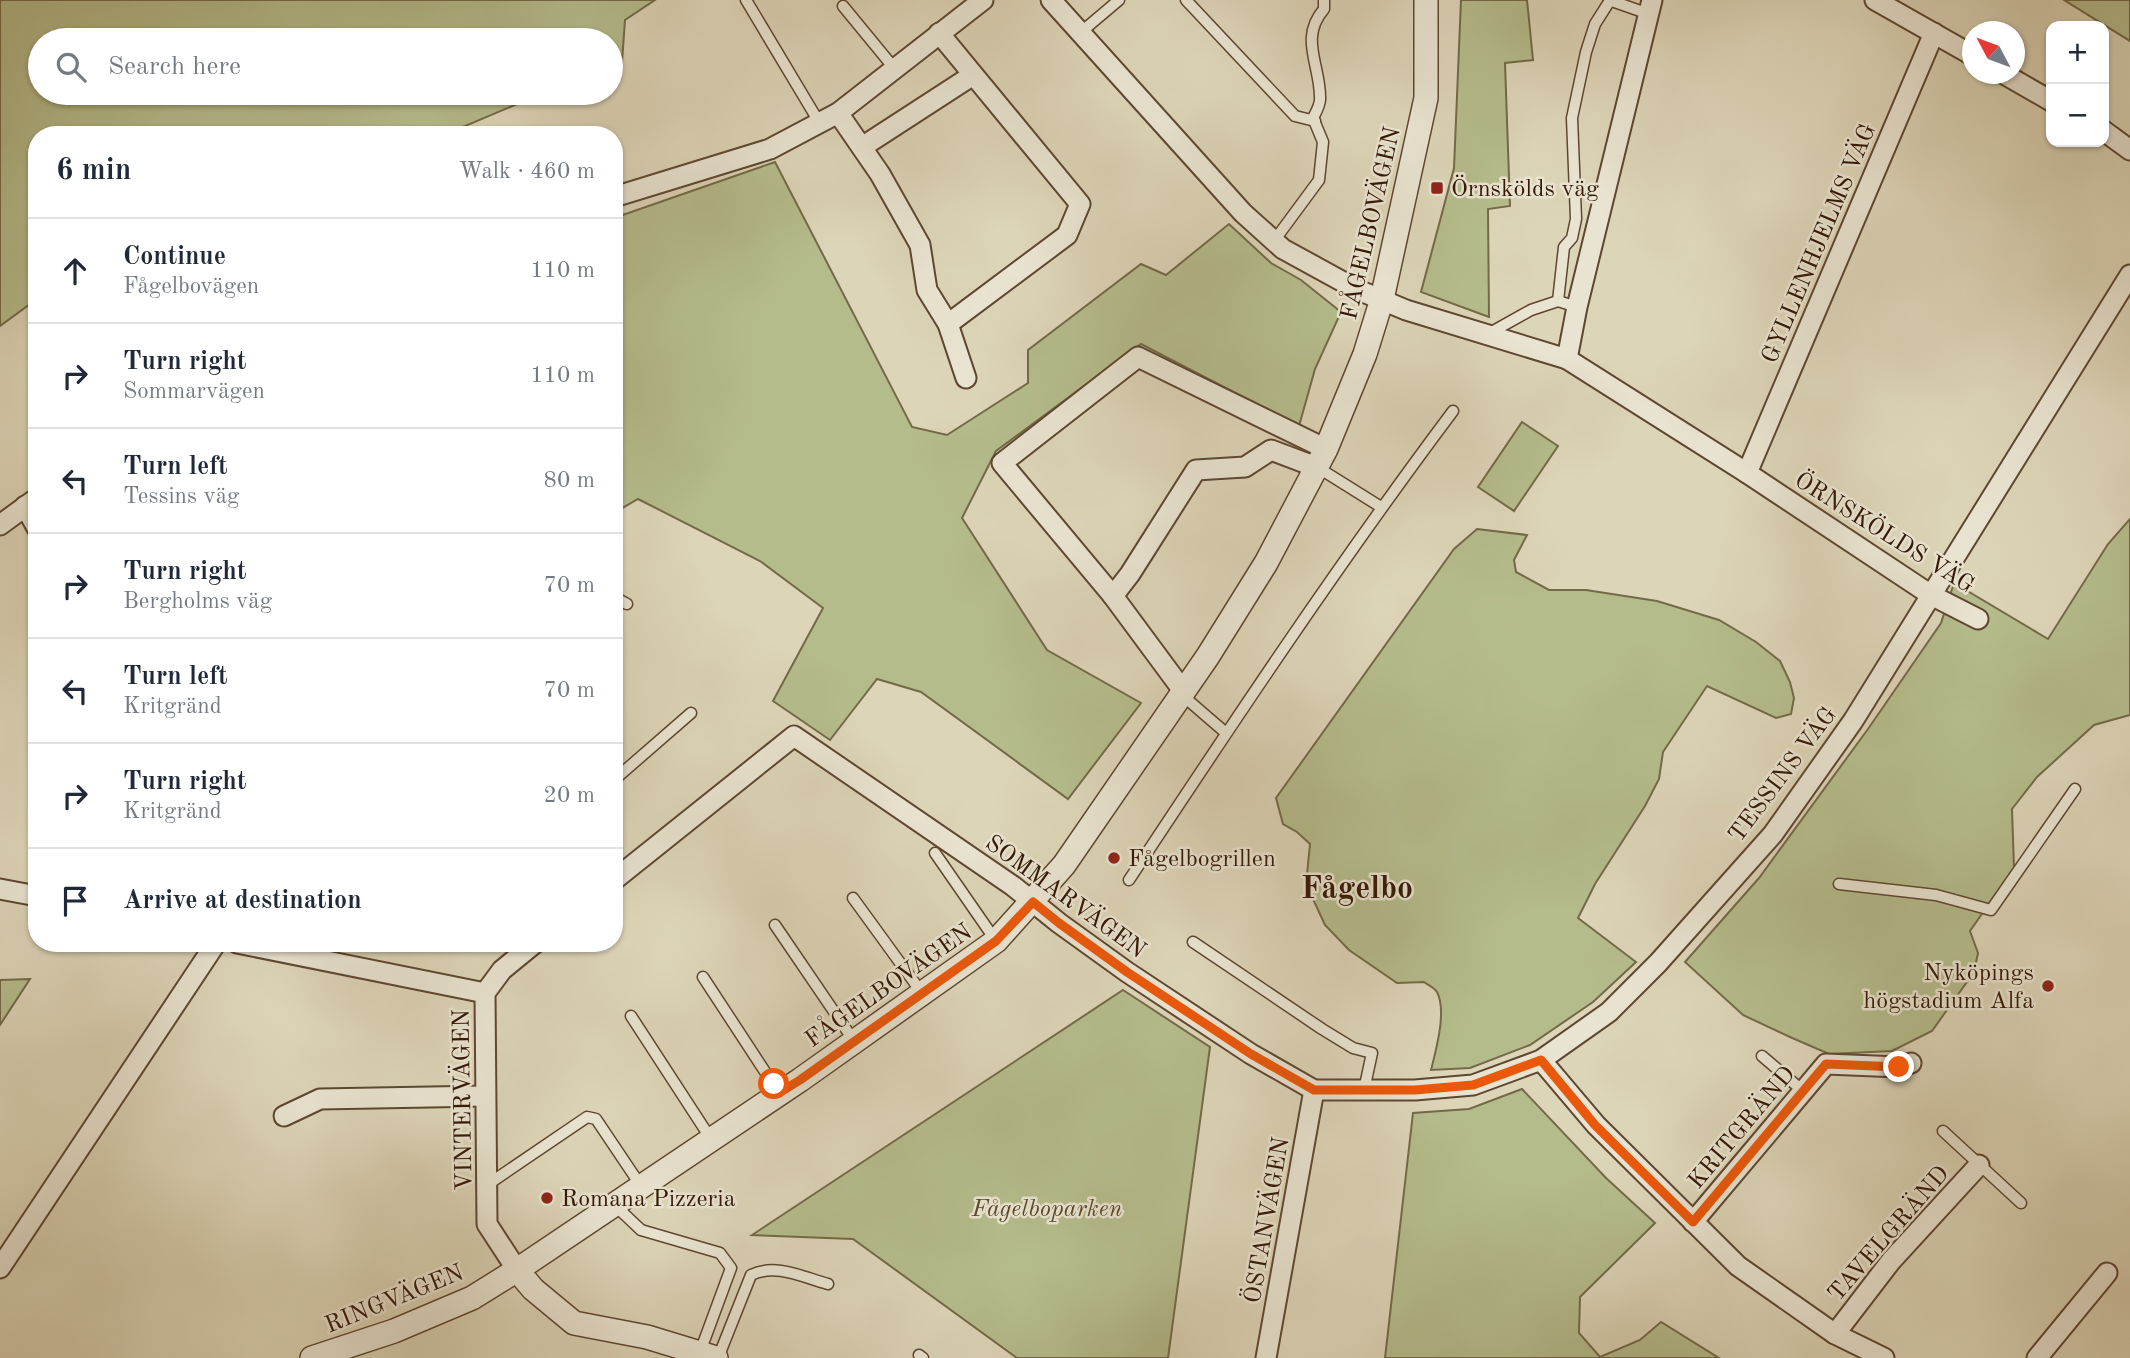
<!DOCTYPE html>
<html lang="en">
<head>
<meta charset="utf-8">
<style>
  :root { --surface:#fff; --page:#f6f6f7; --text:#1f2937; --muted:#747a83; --line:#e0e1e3 }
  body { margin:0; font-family:"Old Standard TT",serif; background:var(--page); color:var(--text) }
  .controls { position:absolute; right:21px; top:21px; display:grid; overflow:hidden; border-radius:14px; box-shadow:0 2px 5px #0004 }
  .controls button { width:63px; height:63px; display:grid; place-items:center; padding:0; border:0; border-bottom:2px solid var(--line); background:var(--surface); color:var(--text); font:35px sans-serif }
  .compass { position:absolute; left:1962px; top:21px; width:63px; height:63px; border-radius:50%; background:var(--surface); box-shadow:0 2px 5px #0004; rotate:311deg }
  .stop { position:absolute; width:21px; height:21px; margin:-16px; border:5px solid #ea580c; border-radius:50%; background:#fff }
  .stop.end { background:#ea580c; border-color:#fff; box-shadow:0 2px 7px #0008 }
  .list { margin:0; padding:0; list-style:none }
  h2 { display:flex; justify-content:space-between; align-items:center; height:91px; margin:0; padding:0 28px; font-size:30px }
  h2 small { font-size:23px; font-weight:400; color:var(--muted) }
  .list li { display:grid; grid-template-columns:46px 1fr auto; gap:21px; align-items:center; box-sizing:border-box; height:105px; padding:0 28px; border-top:2px solid var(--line) }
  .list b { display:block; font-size:26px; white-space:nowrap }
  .list p { margin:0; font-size:23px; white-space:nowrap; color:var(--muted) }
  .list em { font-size:23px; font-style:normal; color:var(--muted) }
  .icon { flex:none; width:38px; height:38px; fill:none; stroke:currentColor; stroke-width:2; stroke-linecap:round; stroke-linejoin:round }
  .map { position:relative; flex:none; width:2130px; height:1358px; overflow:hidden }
  .search { position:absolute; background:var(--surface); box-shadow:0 2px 5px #0004; left:28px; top:28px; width:595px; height:77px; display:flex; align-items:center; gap:18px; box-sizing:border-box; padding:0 24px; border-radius:38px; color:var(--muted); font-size:26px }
  .panel { position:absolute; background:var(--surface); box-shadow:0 2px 5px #0004; left:28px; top:126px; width:595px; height:826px; border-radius:28px }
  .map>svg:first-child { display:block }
</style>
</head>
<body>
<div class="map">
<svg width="2130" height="1358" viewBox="0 0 2130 1358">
  <rect width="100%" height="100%" fill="#ddd5b8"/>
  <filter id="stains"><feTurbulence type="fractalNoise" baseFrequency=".00286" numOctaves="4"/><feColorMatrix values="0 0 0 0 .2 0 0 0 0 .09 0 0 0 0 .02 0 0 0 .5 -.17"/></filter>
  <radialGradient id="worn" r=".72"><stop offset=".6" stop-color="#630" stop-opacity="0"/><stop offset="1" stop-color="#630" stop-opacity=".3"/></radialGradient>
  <g fill="#b5bc8c" stroke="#746a48" stroke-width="2">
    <path d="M 0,0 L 655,0 L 625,20 L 622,62 L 611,66 L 611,40 L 40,40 L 40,93 L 543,93 L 444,135 L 37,135 L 37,299 L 0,326 Z"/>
    <path d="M 1461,0 L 1527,0 L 1533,60 L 1505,63 L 1510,206 L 1488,209 L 1489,317 L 1421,292 L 1454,168 Z"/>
    <path d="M 2064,0 L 2130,0 L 2130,41 Z"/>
    <path d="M 775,162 L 912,427 L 947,435 L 1028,383 L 1028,350 L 1141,264 L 1166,275 L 1229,224 L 1271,263 L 1301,280 L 1341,312 L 1315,369 L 1299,426 L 1141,344 L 996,451 L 962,518 L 1047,650 L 1141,703 L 1068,799 L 921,692 L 877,679 L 830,740 L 773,701 L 823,608 L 760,561 L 638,499 L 614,513 L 614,218 Z"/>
    <path d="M 1522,422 L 1558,446 L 1514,511 L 1478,487 Z"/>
    <path d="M 2130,519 L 2130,715 L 2094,725 L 2037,777 L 2012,809 L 2014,868 L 1970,931 L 1978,953 L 1974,972 L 1932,1031 L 1892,1051 L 1829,1054 L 1790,1037 L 1743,1015 L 1685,962 L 1759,878 L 1868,729 L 1941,623 L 1954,583 L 2048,639 L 2108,544 Z"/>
    <path d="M 1477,529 L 1527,535 L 1514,560 L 1516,572 L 1549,590 L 1586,590 L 1657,601 L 1719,620 L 1756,642 L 1780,661 L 1790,682 L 1794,698 L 1791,714 L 1776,718 L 1707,686 L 1663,752 L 1659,779 L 1645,806 L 1595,884 L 1578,918 L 1636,962 L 1593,1002 L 1530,1045 L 1470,1068 L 1431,1070 C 1436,1050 1447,1011 1437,992 C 1435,988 1428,985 1424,982 L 1397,983 L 1349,950 L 1325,925 L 1306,884 L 1310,844 L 1297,832 L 1283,824 L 1276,798 L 1454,549 Z"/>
    <path d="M 30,979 L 0,1025 L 0,980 Z"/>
    <path d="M 1123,990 L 1210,1047 L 1168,1358 L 1017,1358 L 853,1239 L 752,1235 Z"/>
    <path d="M 1522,1089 L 1606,1178 L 1655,1223 L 1580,1297 L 1579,1333 L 1600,1357 L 1640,1340 L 1661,1322 L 1719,1358 L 1385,1358 L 1413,1113 L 1469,1109 Z"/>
  </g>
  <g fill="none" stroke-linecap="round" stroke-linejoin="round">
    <g stroke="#5e4731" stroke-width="13">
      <g id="service">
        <path d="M 746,0 L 819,122"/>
        <path d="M 1186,0 L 1295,116 L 1315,121"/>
        <path d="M 1609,0 L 1649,14"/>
        <path d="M 843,6 L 894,68"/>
        <path d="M 1080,33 L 1119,0"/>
        <path d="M 1274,241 L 1319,180 L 1323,142 L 1313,118 C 1316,112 1321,104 1320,97 C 1320,64 1299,38 1324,9 L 1324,0"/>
        <path d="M 1577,307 L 1558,301 L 1564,247 L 1572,238 L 1576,219 L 1572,118 L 1586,52 L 1595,24 L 1609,2"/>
        <path d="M 1488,334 L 1531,310 L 1558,301"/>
        <path d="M 1317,467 L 1381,507"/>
        <path d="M 614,597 L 627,604"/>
        <path d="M 1182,695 L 1226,733"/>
        <path d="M 614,780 L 691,713"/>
        <path d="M 935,853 L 996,941"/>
        <path d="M 1129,880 C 1234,721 1339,563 1453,411"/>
        <path d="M 1839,884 L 1936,895 L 1991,910 L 2075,789"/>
        <path d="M 853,898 L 922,993"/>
        <path d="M 775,925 L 854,1041"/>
        <path d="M 1193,942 L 1322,1029 L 1353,1048 L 1372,1053 L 1364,1090"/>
        <path d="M 703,977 L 779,1093"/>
        <path d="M 631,1016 L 711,1139"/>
        <path d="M 1762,1056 L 1803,1091"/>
        <path d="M 1943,1131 L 2021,1203"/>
        <path d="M 487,1185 L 587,1117 L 596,1119 L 641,1186"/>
        <path d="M 616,1204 L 622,1212 L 641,1230 L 720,1253 L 731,1268 L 700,1352"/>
        <path d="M 919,1355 L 923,1358"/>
        <path d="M 718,1358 L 751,1275 C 776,1263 802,1277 828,1284"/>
      </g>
    </g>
    <g stroke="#5e4731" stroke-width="23">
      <g id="minor">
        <path d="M 1051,0 L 1243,213 L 1283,249 L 1356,289 L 1406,310 L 1567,359 L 1747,473 L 1931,595 L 1978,619"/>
        <path d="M 1875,0 L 1972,55"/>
        <path d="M 939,33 L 1080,204 L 1067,235 L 948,324"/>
        <path d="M 2004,74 L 2051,101"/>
        <path d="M 838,113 L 880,174 L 920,245 L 927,290 L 948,324 L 966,378"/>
        <path d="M 2104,131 L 2130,150"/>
        <path d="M 862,147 L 973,75"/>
        <path d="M 614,197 L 770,149 L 838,113 L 983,0"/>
        <path d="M 1567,359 L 1577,307 L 1652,0"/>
        <path d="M 1747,473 L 1934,33"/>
        <path d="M 25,506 L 37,528"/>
        <path d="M 0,525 L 37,498"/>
        <path d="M 1113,596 L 1130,574 L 1196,470 L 1245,467 L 1271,450 L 1316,467"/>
        <path d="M 1184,692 L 1113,596 L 1002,463 L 1138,357 L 1326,449"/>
        <path d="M 614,880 L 794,736 L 1013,886 L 1059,923 L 1127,972 L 1251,1054 L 1314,1090 L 1415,1090 L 1473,1085 L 1541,1060 L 1609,1012 L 1658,963 L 1773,834 L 1853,721 L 2130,275"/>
        <path d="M 0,889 L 37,896"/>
        <path d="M 237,943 L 485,993"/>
        <path d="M 1541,1060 L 1596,1125 L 1738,1266 L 1835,1334 L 1884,1358"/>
        <path d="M 284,1116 L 320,1099 L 485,1096"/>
        <path d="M 1693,1222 L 1826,1064 L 1899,1067 L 1911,1063"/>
        <path d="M 0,1268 L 216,943"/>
        <path d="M 517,1270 L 487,1224 L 485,993 L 502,970 L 535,943"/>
        <path d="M 1835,1334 L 1891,1261 L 1979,1165"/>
        <path d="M 1266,1358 L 1314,1090"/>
        <path d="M 2037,1358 L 2107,1273"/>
      </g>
    </g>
    <g stroke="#5e4731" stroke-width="26">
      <g id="tertiary">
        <path d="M 517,1270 L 533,1289 L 574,1323 L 647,1337 L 716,1358"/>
        <path d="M 312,1358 L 394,1331 L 472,1298 L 517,1270 L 800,1080 L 996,941 L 1064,865 L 1208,656 L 1266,563 L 1326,449 L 1365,354 L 1382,299 L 1426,98 L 1426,0"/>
      </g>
    </g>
    <use href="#service" stroke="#e9e4d1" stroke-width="10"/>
    <use href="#minor" stroke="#e9e4d1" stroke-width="19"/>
    <use href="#tertiary" stroke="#e9e4d1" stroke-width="23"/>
  </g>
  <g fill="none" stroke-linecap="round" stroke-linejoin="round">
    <path stroke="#ea580c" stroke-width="9" d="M 774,1084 L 779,1093 L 800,1080 L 996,941 L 1033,902 L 1059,923 L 1127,972 L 1251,1054 L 1314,1090 L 1415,1090 L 1473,1085 L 1541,1060 L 1595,1125 L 1693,1222 L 1826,1064 L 1899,1067"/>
  </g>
  <g fill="#8f2418" stroke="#e9e4d1" stroke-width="2.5">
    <rect x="1430" y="181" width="14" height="14" rx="3.5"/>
    <circle cx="1114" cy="858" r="7"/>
    <circle cx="2048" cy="986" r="7"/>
    <circle cx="547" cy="1198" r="7"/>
  </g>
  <g text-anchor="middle" stroke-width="5" stroke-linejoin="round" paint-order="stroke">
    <g font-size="24" fill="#341804" stroke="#e9e4d1" text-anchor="start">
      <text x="1451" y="196">Örnskölds väg</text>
      <text x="1128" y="866">Fågelbogrillen</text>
      <text x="2034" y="980" text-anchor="end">Nyköpings<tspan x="2034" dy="28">högstadium Alfa</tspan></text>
      <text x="561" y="1206">Romana Pizzeria</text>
    </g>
    <g font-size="24" fill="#341804" stroke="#e9e4d1">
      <text transform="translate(1370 223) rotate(-77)" y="8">FÅGELBOVÄGEN</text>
      <text transform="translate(1818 243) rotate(-67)" y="8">GYLLENHJELMS VÄG</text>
      <text transform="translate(1885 532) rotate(32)" y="8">ÖRNSKÖLDS VÄG</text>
      <text transform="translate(1782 774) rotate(-53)" y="8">TESSINS VÄG</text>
      <text transform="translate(1066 896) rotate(36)" y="8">SOMMARVÄGEN</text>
      <text transform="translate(888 985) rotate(-35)" y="8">FÅGELBOVÄGEN</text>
      <text transform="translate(462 1100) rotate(-91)" y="8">VINTERVÄGEN</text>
      <text transform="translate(1741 1127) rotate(-50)" y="8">KRITGRÄND</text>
      <text transform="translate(1266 1220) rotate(-80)" y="8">ÖSTANVÄGEN</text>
      <text transform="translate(1888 1233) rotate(-49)" y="8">TAVELGRÄND</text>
      <text transform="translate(394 1298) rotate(-22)" y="8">RINGVÄGEN</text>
    </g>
    <g font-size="24" font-style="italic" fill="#5b492d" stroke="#e9e4d1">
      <text x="1047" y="1216">Fågelboparken</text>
    </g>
    <g font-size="32" font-weight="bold" fill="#341804" stroke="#e9e4d1">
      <text x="1357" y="898">Fågelbo</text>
    </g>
  </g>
  <rect width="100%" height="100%" filter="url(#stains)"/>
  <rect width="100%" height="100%" fill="url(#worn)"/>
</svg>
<div class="controls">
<button>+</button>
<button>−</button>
</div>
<svg class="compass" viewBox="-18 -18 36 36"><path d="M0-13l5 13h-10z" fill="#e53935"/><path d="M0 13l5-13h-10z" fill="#747a83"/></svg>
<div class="stop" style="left:774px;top:1084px"></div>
<div class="stop end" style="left:1899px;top:1067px"></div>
<div class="search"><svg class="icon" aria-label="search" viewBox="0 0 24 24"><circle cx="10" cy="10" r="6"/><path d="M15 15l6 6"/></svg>Search here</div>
<section class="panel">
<h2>6 min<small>Walk · 460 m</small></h2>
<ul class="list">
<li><svg class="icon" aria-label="ahead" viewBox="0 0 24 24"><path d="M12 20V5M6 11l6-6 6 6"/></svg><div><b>Continue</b><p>Fågelbovägen</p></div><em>110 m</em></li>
<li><svg class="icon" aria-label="right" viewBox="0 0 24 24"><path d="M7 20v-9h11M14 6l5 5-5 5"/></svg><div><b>Turn right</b><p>Sommarvägen</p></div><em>110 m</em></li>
<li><svg class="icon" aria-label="left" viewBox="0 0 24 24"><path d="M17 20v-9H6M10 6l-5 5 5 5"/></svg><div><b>Turn left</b><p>Tessins väg</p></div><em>80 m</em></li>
<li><svg class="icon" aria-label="right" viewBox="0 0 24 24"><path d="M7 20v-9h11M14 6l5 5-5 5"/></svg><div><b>Turn right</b><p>Bergholms väg</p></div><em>70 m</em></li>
<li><svg class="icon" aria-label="left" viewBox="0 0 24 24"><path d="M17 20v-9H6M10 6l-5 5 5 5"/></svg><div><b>Turn left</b><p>Kritgränd</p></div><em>70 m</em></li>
<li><svg class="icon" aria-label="right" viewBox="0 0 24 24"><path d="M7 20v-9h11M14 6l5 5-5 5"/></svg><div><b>Turn right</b><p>Kritgränd</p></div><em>20 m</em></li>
<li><svg class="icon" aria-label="arrive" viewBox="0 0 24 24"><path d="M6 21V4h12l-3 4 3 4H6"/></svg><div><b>Arrive at destination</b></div></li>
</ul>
</section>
</div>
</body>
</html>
